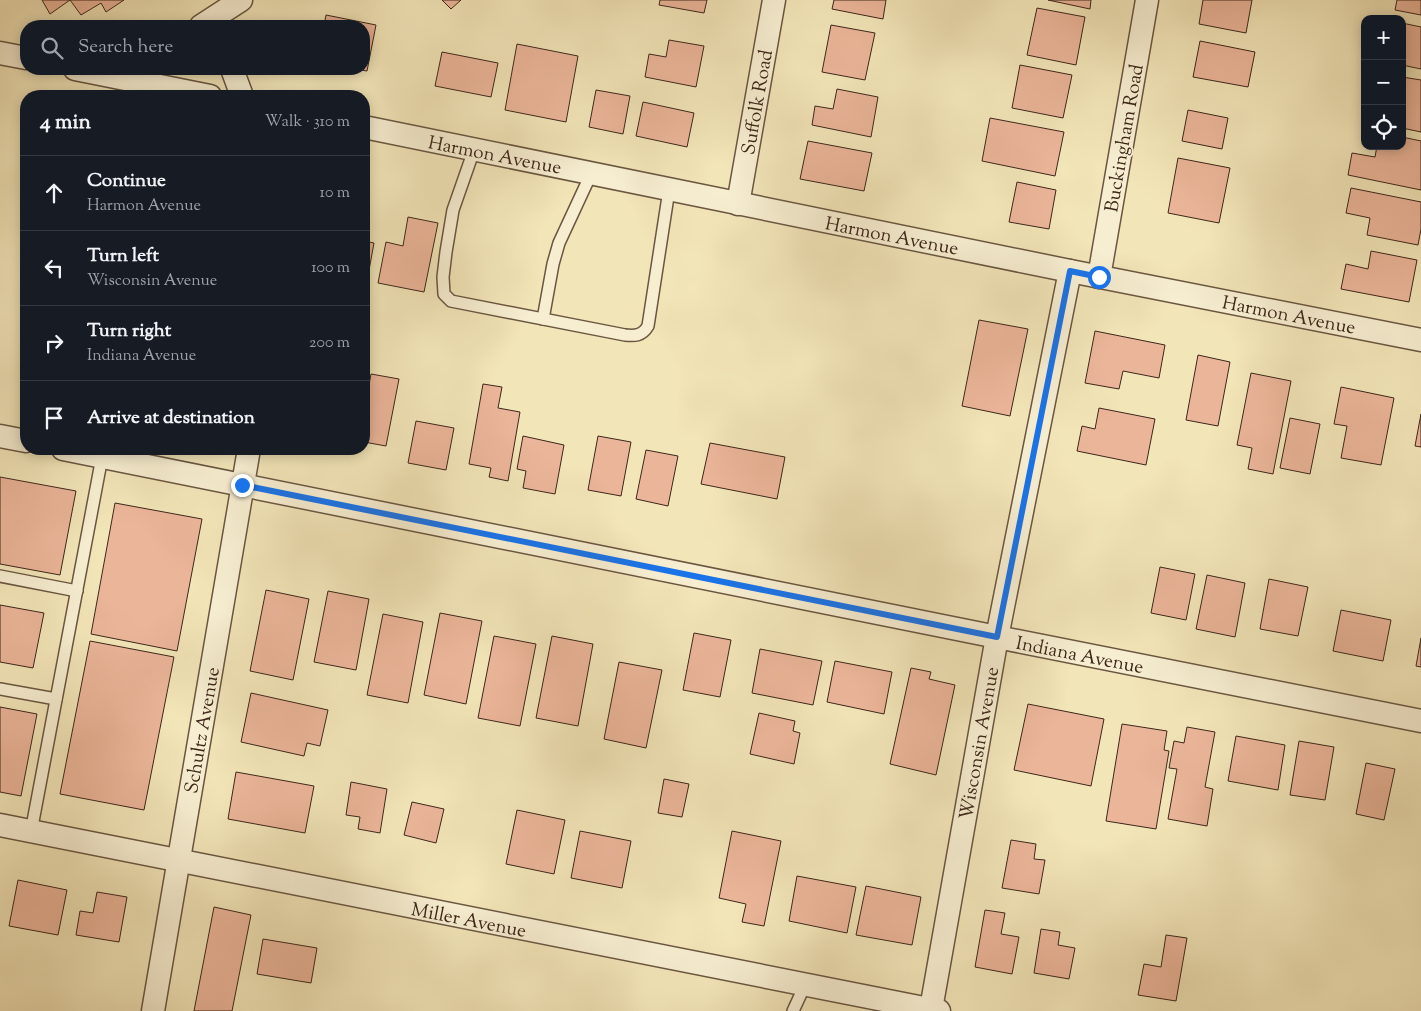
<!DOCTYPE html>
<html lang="en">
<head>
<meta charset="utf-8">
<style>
  :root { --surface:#171b24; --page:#20242c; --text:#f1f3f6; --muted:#9ea1a6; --line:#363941 }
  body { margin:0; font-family:"Sorts Mill Goudy",serif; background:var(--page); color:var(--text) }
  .controls { position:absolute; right:15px; top:15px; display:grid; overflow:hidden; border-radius:10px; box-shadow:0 2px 12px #0003 }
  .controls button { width:45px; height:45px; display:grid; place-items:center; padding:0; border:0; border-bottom:1px solid var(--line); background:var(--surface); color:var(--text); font:25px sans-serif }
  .stop { position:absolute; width:15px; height:15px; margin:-11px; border:4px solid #1a73e8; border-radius:50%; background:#fff }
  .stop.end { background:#1a73e8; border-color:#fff; box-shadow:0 1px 5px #0008 }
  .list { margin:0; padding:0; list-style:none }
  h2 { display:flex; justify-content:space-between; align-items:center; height:65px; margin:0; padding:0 20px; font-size:21px }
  h2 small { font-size:16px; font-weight:400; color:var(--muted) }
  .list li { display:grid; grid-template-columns:32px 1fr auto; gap:15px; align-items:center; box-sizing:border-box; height:75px; padding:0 20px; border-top:1px solid var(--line) }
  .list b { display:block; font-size:19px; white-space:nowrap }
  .list p { margin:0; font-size:16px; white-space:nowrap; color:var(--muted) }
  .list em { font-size:16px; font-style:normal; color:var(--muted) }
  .icon { flex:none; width:28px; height:28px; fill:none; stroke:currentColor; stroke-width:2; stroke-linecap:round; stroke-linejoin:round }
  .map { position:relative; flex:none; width:1421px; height:1011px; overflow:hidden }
  .search { position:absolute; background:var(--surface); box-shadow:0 2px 12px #0003; left:20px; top:20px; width:350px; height:55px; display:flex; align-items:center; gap:12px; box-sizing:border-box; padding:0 18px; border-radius:20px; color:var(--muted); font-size:19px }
  .panel { position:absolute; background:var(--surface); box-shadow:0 2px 12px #0003; left:20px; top:90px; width:350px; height:365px; border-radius:20px }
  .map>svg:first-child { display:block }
</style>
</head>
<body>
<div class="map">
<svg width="1421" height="1011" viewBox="0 0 1421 1011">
  <rect width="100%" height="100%" fill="#f2e5b8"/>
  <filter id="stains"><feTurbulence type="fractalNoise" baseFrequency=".004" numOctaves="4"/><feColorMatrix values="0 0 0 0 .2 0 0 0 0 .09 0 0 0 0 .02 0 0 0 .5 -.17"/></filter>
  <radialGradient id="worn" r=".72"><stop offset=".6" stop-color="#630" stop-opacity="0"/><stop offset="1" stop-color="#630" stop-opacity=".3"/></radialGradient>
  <g fill="#ebb599" stroke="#3d2719">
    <path d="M 42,0 L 70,0 L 50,14 Z"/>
    <path d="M 70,0 L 124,0 L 106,12 L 101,3 L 81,15 Z"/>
    <path d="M 442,0 L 461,0 L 451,9 Z"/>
    <path d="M 660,0 L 707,0 L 704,13 L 659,5 Z"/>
    <path d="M 834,0 L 886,0 L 883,19 L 832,9 Z"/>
    <path d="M 1048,0 L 1091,0 L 1090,9 Z"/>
    <path d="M 1203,0 L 1252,0 L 1246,33 L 1199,24 Z"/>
    <path d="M 1397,0 L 1421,0 L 1421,15 L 1395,10 Z"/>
    <path d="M 1037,8 L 1085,17 L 1076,65 L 1027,55 Z"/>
    <path d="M 326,15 L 376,25 L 367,71 L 355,69 L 364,69 L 364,26 L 324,26 Z"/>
    <path d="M 1402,23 L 1421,27 L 1421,69 L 1402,65 Z"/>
    <path d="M 831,25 L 875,33 L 865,80 L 822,72 Z"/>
    <path d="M 669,40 L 704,46 L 696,87 L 645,77 L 649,54 L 666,57 Z"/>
    <path d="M 1200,41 L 1255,52 L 1248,87 L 1193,77 Z"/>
    <path d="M 517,44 L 578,56 L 566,122 L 505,110 Z"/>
    <path d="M 442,52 L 498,63 L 491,97 L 435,86 Z"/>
    <path d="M 1020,65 L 1072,75 L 1063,118 L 1012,108 Z"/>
    <path d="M 1402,77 L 1421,80 L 1421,132 L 1402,128 Z"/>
    <path d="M 837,89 L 878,97 L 871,137 L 812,125 L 815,106 L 833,109 Z"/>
    <path d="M 596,90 L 630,96 L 623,134 L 589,127 Z"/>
    <path d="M 643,102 L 694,113 L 687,147 L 636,136 Z"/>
    <path d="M 1188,110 L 1228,118 L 1222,149 L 1182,141 Z"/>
    <path d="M 990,118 L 1064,132 L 1055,176 L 982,161 Z"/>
    <path d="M 1402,137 L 1421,141 L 1421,190 L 1348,175 L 1352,153 L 1375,157 L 1377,146 L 1402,146 Z"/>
    <path d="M 808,141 L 872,153 L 864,191 L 800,179 Z"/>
    <path d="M 1178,158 L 1230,168 L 1219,223 L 1168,213 Z"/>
    <path d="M 1017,182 L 1056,190 L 1049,229 L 1009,222 Z"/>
    <path d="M 1351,188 L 1421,202 L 1421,229 L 1418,245 L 1367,235 L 1370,218 L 1346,213 Z"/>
    <path d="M 408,217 L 438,223 L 424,292 L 378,283 L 386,242 L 403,246 Z"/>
    <path d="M 364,241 L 374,243 L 367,281 L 364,281 Z"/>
    <path d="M 1371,251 L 1417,260 L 1409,302 L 1341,289 L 1346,264 L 1368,269 Z"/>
    <path d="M 979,320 L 1028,329 L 1010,416 L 962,406 Z"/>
    <path d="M 1095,331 L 1165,345 L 1159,378 L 1123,371 L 1119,389 L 1085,383 Z"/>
    <path d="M 1198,355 L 1230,362 L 1218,426 L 1186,420 Z"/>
    <path d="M 1251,373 L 1291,381 L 1273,474 L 1248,469 L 1252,448 L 1237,445 Z"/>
    <path d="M 371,374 L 399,379 L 386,446 L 364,442 L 364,412 Z"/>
    <path d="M 483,384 L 502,387 L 498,408 L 520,412 L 508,481 L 489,477 L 491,468 L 469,464 Z"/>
    <path d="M 1341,387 L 1394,398 L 1381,465 L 1341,458 L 1347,426 L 1334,424 Z"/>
    <path d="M 1099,408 L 1155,419 L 1146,465 L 1077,451 L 1082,426 L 1095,429 Z"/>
    <path d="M 1421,414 L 1421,447 L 1415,446 Z"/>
    <path d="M 1290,418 L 1320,424 L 1310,474 L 1280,468 Z"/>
    <path d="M 416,421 L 454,428 L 446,470 L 408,463 Z"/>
    <path d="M 523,436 L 564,445 L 555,494 L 523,488 L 526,471 L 517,469 Z"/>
    <path d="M 598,436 L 631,442 L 621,496 L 588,490 Z"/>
    <path d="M 710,443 L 785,457 L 777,499 L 701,484 Z"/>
    <path d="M 646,450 L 678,456 L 668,506 L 636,499 Z"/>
    <path d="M 0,477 L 76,491 L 60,575 L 0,564 Z"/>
    <path d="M 115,503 L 202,519 L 177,651 L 91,634 Z"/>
    <path d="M 1160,567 L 1195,574 L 1186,620 L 1151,613 Z"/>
    <path d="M 1207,575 L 1245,583 L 1235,637 L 1196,629 Z"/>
    <path d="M 1269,579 L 1308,587 L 1298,636 L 1260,629 Z"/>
    <path d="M 266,590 L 309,599 L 293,680 L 250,671 Z"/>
    <path d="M 328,591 L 369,599 L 356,670 L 314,662 Z"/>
    <path d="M 0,605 L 44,613 L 33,668 L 0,662 Z"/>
    <path d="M 1341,610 L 1391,620 L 1383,661 L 1333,651 Z"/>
    <path d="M 440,613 L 482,621 L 466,704 L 424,695 Z"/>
    <path d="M 383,614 L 423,622 L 408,703 L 367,695 Z"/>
    <path d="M 694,633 L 731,640 L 720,697 L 683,690 Z"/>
    <path d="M 494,636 L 536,644 L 520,726 L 478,718 Z"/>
    <path d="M 552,636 L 593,644 L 578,726 L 536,718 Z"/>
    <path d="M 1421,638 L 1421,667 L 1416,666 Z"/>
    <path d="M 90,641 L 174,657 L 144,810 L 60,794 Z"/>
    <path d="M 760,649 L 822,661 L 813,705 L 752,693 Z"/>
    <path d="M 835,661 L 892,672 L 884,714 L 827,702 Z"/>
    <path d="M 619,662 L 662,670 L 646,748 L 604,739 Z"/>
    <path d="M 911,668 L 931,672 L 929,679 L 955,685 L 936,775 L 890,764 Z"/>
    <path d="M 251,693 L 328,710 L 320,746 L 307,743 L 304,756 L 241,742 Z"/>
    <path d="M 1028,704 L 1104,719 L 1091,786 L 1014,770 Z"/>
    <path d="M 0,707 L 37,714 L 21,796 L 0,792 Z"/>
    <path d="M 759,713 L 795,721 L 793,731 L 800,733 L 794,764 L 750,754 Z"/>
    <path d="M 1122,724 L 1167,731 L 1164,750 L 1169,751 L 1156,829 L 1106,821 Z"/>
    <path d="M 1187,727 L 1215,732 L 1205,787 L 1213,789 L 1207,826 L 1168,819 L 1177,769 L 1169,768 L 1174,741 L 1184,743 Z"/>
    <path d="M 1236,736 L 1285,745 L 1278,790 L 1228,781 Z"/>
    <path d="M 1299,741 L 1334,747 L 1325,800 L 1290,795 Z"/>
    <path d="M 1366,763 L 1395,769 L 1384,820 L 1356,814 Z"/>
    <path d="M 236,772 L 314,786 L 305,833 L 228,819 Z"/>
    <path d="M 664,779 L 689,784 L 682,817 L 658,813 Z"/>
    <path d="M 351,782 L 387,789 L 380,833 L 358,829 L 360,817 L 346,815 Z"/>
    <path d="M 412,802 L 444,809 L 436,843 L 404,835 Z"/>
    <path d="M 517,810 L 565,820 L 554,874 L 506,864 Z"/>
    <path d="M 580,831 L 631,841 L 622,888 L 571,878 Z"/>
    <path d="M 732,831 L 781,841 L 764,926 L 742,922 L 746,904 L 719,898 Z"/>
    <path d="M 1011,840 L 1036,844 L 1034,859 L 1045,860 L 1039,894 L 1002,888 Z"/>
    <path d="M 797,876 L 856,887 L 847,933 L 789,921 Z"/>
    <path d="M 18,880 L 67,890 L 58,935 L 9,926 Z"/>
    <path d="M 866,886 L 921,897 L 912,945 L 856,935 Z"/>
    <path d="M 97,892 L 127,897 L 119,942 L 76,935 L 80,911 L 93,913 Z"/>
    <path d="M 214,907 L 251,915 L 232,1011 L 194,1011 Z"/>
    <path d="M 985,910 L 1005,913 L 1001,934 L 1019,937 L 1012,974 L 975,967 Z"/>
    <path d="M 1041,929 L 1060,932 L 1058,945 L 1075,948 L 1069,979 L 1034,973 Z"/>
    <path d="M 1166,935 L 1187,938 L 1176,1001 L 1138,995 L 1144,964 L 1161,967 Z"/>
    <path d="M 263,939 L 317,948 L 311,983 L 257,974 Z"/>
  </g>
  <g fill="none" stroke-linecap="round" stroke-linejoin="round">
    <g stroke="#6a5641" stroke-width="14">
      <g id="service">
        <path d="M 474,150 L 453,210 L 446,252 L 443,277 L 444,294 L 451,301 L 625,335 C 635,336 642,336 648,326 L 669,190"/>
        <path d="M 543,319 L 553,264 L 559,243 L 591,174"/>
        <path d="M 0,576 L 77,591"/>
        <path d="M 0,689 L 56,699"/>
        <path d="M 31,832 L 102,457"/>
        <path d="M 793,1011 L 805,985"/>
      </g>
    </g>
    <g stroke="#6a5641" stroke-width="25">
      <g id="minor">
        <path d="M 201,26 L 241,0"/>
        <path d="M 0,53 L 26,58"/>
        <path d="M 75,69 L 210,96"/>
        <path d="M 232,69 L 242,96"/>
        <path d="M 364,127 L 1070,271 L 1421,340"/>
        <path d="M 738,204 L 774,0"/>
        <path d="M 1099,277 L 1147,0"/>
        <path d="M 0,436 L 26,441"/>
        <path d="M 63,449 L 997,637 L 1421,721"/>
        <path d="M 0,825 L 939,1011"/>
        <path d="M 931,1009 L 997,637 L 1070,271"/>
        <path d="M 153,1011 L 249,449"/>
      </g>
    </g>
    <use href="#service" stroke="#f7eed1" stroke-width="11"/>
    <use href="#minor" stroke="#f7eed1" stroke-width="22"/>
  </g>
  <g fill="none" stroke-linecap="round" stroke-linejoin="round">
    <path stroke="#1a73e8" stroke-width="6" d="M 242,485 L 997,637 L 1070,271 L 1099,277"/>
  </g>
  <g text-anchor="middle" stroke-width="4" stroke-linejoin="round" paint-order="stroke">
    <g font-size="19" fill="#3d2719" stroke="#f7eed1">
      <text transform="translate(756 102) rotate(-80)" y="7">Suffolk Road</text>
      <text transform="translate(1123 138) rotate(-80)" y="7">Buckingham Road</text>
      <text transform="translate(495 154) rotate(11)" y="7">Harmon Avenue</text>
      <text transform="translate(892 235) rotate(11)" y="7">Harmon Avenue</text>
      <text transform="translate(1289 314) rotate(11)" y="7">Harmon Avenue</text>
      <text transform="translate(1080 654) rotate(11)" y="7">Indiana Avenue</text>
      <text transform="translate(201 730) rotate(-80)" y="7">Schultz Avenue</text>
      <text transform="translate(978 743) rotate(-80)" y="7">Wisconsin Avenue</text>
      <text transform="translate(469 919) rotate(11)" y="7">Miller Avenue</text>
    </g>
  </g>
  <rect width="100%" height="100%" filter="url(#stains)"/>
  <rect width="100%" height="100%" fill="url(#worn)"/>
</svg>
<div class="controls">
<button>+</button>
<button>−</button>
<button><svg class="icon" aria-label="locate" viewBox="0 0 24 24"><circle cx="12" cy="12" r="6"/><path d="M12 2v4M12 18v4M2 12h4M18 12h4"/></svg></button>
</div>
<div class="stop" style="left:1099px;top:277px"></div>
<div class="stop end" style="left:242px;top:485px"></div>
<div class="search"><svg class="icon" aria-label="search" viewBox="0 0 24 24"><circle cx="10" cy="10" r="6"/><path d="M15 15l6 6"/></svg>Search here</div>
<section class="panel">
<h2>4 min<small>Walk · 310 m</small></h2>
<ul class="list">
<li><svg class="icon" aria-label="ahead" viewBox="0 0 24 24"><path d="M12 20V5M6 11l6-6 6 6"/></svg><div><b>Continue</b><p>Harmon Avenue</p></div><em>10 m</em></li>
<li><svg class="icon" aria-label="left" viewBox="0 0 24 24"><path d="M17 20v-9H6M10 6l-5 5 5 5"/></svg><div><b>Turn left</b><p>Wisconsin Avenue</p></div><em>100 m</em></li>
<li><svg class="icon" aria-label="right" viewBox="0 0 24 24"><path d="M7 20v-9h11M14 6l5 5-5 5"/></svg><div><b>Turn right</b><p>Indiana Avenue</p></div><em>200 m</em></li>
<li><svg class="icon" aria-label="arrive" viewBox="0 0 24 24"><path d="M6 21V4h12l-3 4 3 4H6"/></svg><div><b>Arrive at destination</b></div></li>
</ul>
</section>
</div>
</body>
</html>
